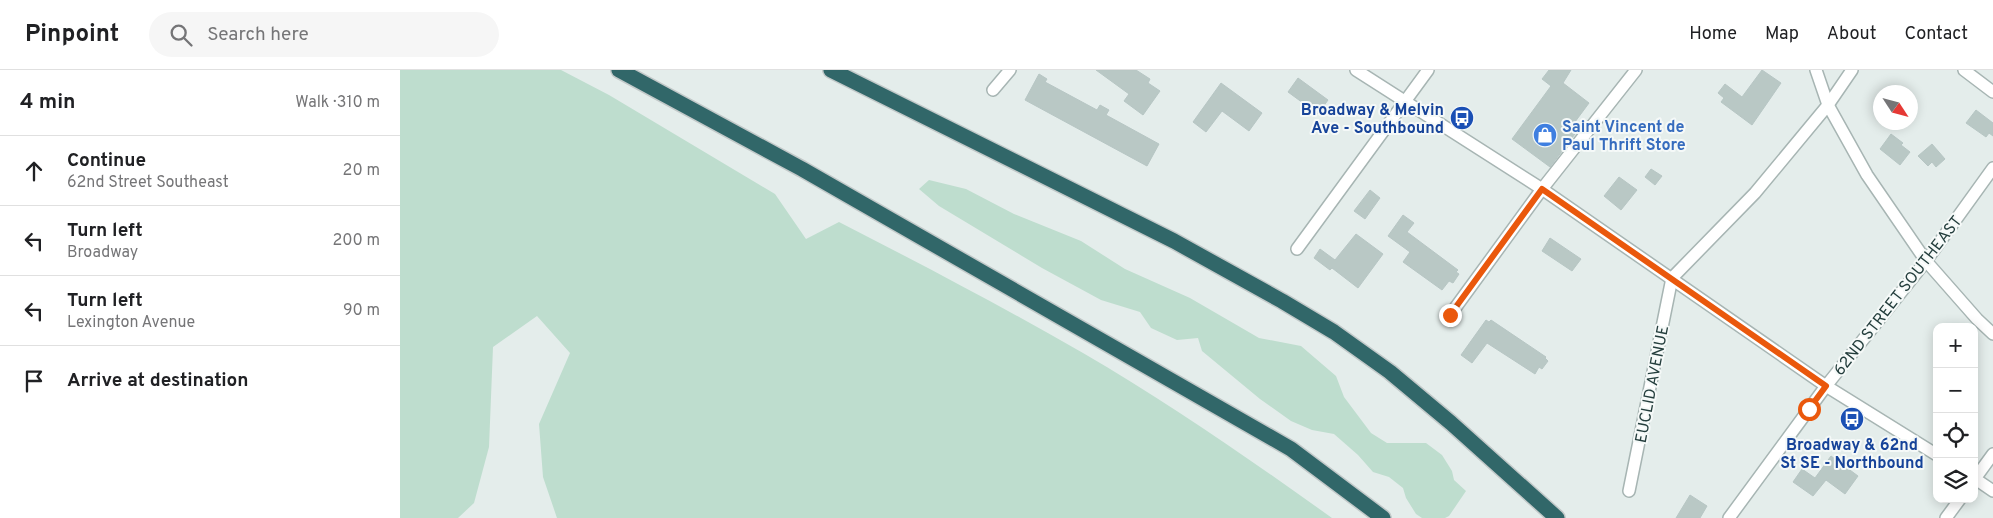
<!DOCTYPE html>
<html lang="en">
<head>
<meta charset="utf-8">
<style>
  :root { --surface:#fff; --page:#f6f6f6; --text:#202124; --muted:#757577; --line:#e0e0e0 }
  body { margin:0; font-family:Overpass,sans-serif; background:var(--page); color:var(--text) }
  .controls { position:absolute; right:15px; bottom:15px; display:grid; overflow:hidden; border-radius:10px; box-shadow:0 2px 12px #0003 }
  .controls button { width:45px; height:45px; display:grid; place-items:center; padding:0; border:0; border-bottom:1px solid var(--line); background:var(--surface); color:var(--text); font:25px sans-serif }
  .compass { position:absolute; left:1473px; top:15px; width:45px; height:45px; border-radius:50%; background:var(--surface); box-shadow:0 2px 12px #0003; rotate:126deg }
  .stop { position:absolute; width:15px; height:15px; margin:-11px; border:4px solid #ea580c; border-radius:50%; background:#fff }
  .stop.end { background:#ea580c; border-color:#fff; box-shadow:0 1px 5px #0008 }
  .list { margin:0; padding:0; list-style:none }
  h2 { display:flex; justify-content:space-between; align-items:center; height:65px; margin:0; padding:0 20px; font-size:21px }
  h2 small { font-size:16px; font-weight:400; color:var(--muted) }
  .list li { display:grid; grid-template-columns:32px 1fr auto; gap:15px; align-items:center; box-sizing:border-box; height:70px; padding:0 20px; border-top:1px solid var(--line) }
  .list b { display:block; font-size:19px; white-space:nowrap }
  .list p { margin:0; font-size:16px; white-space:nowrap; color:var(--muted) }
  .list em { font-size:16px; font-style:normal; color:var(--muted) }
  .icon { flex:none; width:28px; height:28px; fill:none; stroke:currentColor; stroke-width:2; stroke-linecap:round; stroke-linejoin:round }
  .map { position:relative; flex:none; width:1593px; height:448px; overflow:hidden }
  header { display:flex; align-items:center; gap:30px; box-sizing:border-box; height:70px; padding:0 25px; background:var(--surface); border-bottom:1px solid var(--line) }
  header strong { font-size:24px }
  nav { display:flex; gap:28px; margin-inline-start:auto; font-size:18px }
  .search { width:350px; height:45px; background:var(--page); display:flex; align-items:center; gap:12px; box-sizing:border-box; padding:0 18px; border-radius:28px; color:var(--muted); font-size:19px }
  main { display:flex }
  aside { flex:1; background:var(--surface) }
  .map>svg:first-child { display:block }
</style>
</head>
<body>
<header>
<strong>Pinpoint</strong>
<div class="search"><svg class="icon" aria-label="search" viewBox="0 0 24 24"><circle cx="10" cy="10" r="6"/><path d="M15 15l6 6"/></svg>Search here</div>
<nav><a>Home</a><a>Map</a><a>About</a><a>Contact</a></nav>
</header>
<main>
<aside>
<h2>4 min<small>Walk · 310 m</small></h2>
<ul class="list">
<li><svg class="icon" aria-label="ahead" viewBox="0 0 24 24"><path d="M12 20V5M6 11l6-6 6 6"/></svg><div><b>Continue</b><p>62nd Street Southeast</p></div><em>20 m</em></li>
<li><svg class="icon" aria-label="left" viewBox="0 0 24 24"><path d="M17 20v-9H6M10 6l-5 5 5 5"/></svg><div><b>Turn left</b><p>Broadway</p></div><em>200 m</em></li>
<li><svg class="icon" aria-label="left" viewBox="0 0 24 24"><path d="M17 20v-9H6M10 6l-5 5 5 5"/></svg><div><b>Turn left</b><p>Lexington Avenue</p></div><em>90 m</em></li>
<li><svg class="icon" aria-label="arrive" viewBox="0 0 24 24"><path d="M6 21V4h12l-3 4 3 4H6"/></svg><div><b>Arrive at destination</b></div></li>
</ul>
</aside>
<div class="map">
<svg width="1593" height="448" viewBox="0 0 1593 448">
  <rect width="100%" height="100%" fill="#e4edeb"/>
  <g fill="#beddce">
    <path d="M 0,0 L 161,0 L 209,25 L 375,124 L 406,169 L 439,152 C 521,194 603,237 683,283 C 769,333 851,390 932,448 L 157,448 L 143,407 L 139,354 L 170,283 L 137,246 L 93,277 L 89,377 L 74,433 L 58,448 L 0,448 Z"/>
    <path d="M 529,110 L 566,119 L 614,144 L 681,171 L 725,199 L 790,228 L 859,268 L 901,276 L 936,306 L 944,327 L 971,363 L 987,373 L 1026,373 L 1042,385 L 1052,401 L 1054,410 L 1066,421 L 1049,446 L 1045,448 L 1022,448 L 1016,444 L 1006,428 L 1003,418 L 989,407 L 973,402 L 958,385 L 934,364 L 912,360 L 891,351 L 860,329 L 802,281 L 798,268 L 777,270 L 751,258 L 740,242 L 701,230 L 642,198 L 539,136 L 519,119 Z"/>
  </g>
  <g fill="#b9c8c5" stroke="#b7c6c4">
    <path d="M 696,0 L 736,0 L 750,9 L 748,13 L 760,21 L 743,45 L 724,31 L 729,24 Z"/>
    <path d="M 1149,0 L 1171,0 L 1163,13 L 1189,33 L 1172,56 L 1178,60 L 1150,97 L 1112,69 L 1151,16 L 1142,9 Z"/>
    <path d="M 1362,0 L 1381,13 L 1352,55 L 1321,32 L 1324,28 L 1318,23 L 1325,14 L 1342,27 Z"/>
    <path d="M 639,4 L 647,9 L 645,12 L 697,40 L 700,35 L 709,40 L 706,45 L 759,74 L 747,96 L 625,30 Z"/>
    <path d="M 898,8 L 928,30 L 918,44 L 888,22 Z"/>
    <path d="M 821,13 L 862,43 L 849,61 L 822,41 L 806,62 L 793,52 Z"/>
    <path d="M 1576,40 L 1593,53 L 1593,66 L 1589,63 L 1586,67 L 1566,53 Z"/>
    <path d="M 1491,64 L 1503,73 L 1501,75 L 1510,82 L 1500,95 L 1480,79 Z"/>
    <path d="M 1532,74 L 1545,89 L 1536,97 L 1532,92 L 1528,96 L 1518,86 Z"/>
    <path d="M 1251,99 L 1262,106 L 1255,115 L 1245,107 Z"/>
    <path d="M 1219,107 L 1237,120 L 1221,140 L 1204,126 Z"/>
    <path d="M 970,120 L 980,128 L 965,149 L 954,141 Z"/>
    <path d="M 1003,145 L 1014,153 L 1007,162 L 1058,200 L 1056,202 L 1059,204 L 1053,213 L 1049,211 L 1042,220 L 1003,192 L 1010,182 L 988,166 Z"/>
    <path d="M 956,164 L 983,184 L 958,218 L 932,198 L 930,200 L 914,188 L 920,179 L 935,190 Z"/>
    <path d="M 1150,168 L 1181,189 L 1172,201 L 1142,181 Z"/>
    <path d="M 1086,250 L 1089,252 L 1091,250 L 1146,287 L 1145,288 L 1148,291 L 1142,299 L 1139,297 L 1135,304 L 1087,273 L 1072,293 L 1061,285 Z"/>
    <path d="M 1431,386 L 1458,406 L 1445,424 L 1426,410 L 1413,426 L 1393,412 L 1402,399 L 1415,408 Z"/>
    <path d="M 1290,425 L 1307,436 L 1300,448 L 1276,448 Z"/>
  </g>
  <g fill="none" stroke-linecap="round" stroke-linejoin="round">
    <g stroke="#a7b5b3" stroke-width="14">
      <g id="minor">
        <path d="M 956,0 L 1142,119 L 1426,316 L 1537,385"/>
        <path d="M 1416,0 L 1428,35 L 1467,105 L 1526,191 L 1577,249 L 1593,264"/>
        <path d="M 1564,0 L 1593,22"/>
        <path d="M 593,20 L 610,0"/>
        <path d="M 897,179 L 1028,0"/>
        <path d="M 1050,245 L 1142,119 L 1236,0"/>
        <path d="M 1574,408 L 1593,421"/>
        <path d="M 1574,410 L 1593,384"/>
        <path d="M 1229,421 L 1272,208 L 1355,123 L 1428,35 L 1452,0"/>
        <path d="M 1329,448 L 1426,316 L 1526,191 L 1593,98"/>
        <path d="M 1546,448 L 1560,429"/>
      </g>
    </g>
    <g stroke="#c2c9c9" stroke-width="18">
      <g id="highway">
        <path d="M 219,0 L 402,99 L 891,379 L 983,448"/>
        <path d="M 431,0 L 774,171 L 882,231 L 934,262 L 990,302 L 1051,353 L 1157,448"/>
      </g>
    </g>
    <use href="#minor" stroke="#fff" stroke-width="11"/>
    <use href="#highway" stroke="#316769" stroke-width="15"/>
  </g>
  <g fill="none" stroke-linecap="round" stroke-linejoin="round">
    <path stroke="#ea580c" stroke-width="6" d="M 1050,245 L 1142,119 L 1426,316 L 1409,339"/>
  </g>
  <defs>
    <g id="bus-disc" transform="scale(1.25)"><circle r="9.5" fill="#1a4fb4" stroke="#f5f9f8"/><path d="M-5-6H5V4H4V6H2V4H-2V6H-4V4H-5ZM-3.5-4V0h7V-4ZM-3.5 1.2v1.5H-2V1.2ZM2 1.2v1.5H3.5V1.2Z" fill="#fff"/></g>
    <g id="shop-disc" transform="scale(1.25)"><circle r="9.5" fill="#3f7fe0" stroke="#f5f9f8"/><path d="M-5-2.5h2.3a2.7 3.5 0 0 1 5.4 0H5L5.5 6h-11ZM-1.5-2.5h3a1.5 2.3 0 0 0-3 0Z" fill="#fff"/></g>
  </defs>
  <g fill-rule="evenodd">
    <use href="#bus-disc" x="1062" y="48"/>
    <use href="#shop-disc" x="1145" y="65"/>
    <use href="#bus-disc" x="1452" y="349"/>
  </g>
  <g text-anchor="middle" stroke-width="4" stroke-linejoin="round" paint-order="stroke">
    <g font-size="16" font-weight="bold" fill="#164399" stroke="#f5f9f8" text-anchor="end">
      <text x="1044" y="45">Broadway &amp; Melvin<tspan x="1044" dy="18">Ave - Southbound</tspan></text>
      <text x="1452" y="380" text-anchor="middle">Broadway &amp; 62nd<tspan x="1452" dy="18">St SE - Northbound</tspan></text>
    </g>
    <g font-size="16" font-weight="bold" fill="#366cbe" stroke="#f5f9f8" text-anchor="start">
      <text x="1162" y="62">Saint Vincent de<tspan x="1162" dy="18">Paul Thrift Store</tspan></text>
    </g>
    <g font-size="16" fill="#243e3d" stroke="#f5f9f8">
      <text transform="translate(1497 225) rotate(-52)" y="6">62ND STREET SOUTHEAST</text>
      <text transform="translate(1251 314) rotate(-79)" y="6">EUCLID AVENUE</text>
    </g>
  </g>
</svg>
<div class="controls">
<button>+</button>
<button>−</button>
<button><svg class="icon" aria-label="locate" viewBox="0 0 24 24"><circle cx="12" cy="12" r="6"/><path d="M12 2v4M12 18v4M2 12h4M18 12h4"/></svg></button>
<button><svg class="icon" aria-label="layers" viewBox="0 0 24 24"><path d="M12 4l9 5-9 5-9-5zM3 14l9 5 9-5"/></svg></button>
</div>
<svg class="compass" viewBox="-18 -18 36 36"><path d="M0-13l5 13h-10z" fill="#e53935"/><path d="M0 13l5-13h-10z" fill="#757577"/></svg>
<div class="stop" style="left:1409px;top:339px"></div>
<div class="stop end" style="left:1050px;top:245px"></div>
</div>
</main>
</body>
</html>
